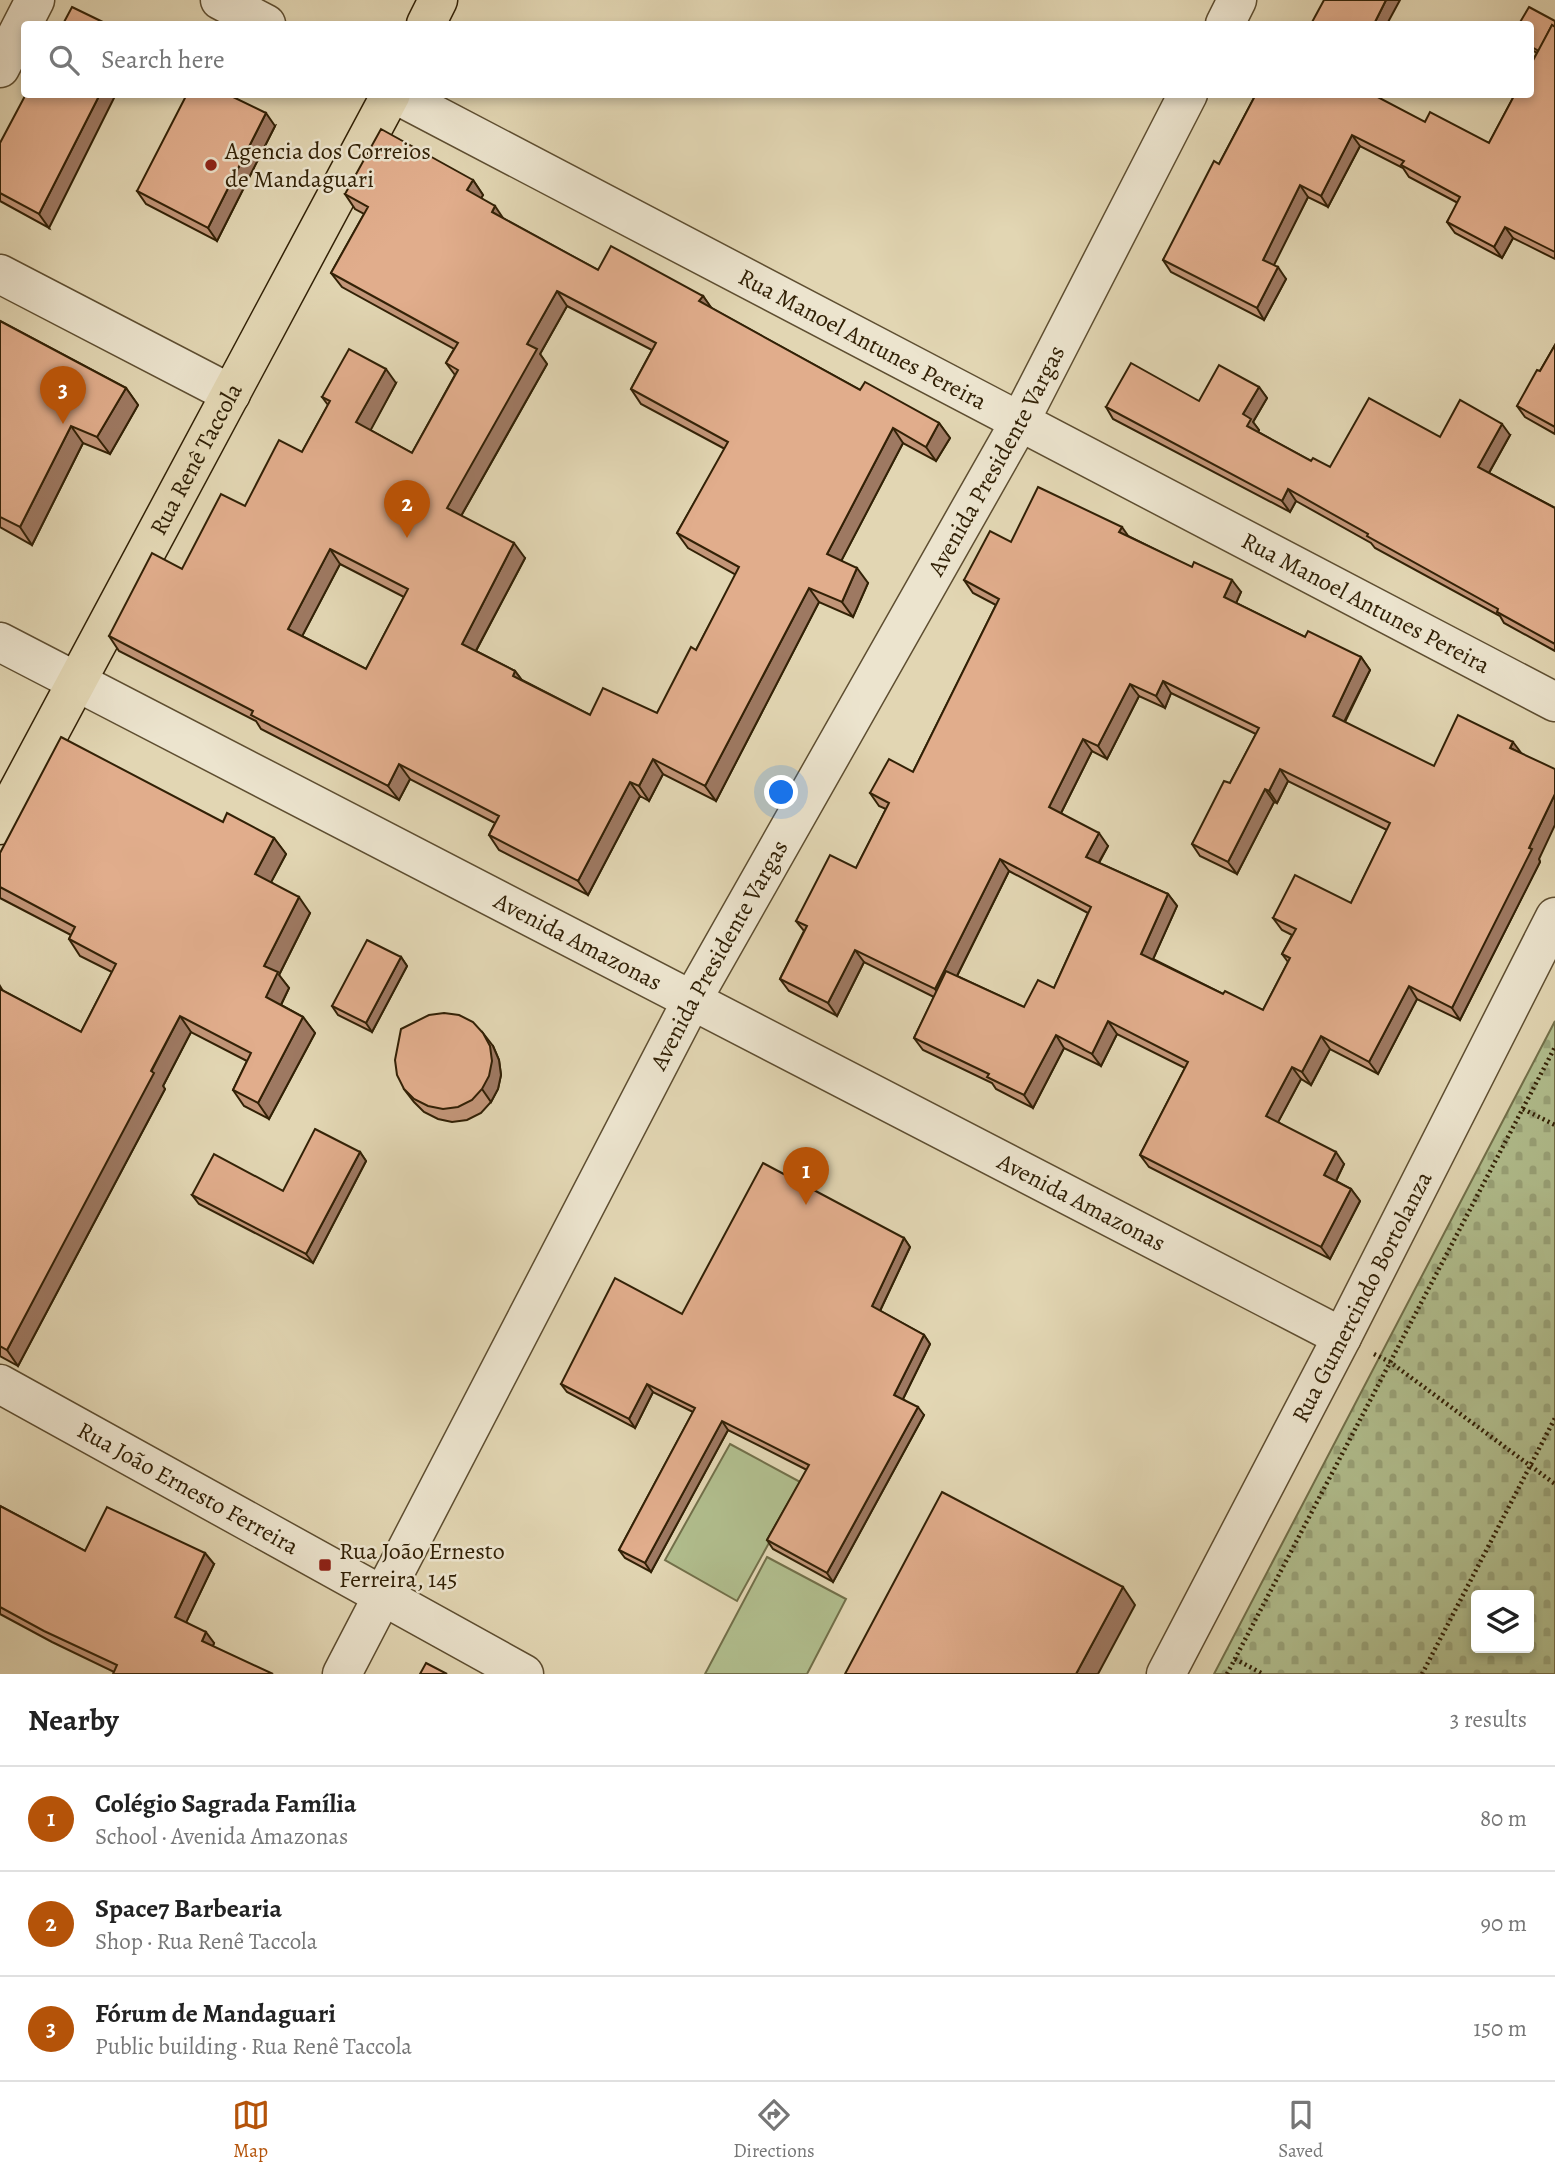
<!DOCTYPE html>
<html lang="en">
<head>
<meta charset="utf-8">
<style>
  :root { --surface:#fff; --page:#f2f2f2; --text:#222; --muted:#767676; --line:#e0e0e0; --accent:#b45309 }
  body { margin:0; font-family:Alegreya,serif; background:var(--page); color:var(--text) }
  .controls { position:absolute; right:21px; bottom:21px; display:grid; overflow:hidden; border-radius:7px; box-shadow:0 4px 10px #0003 }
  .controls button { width:63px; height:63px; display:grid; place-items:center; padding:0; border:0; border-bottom:2px solid var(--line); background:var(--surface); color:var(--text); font:35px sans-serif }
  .you { position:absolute; left:782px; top:793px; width:24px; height:24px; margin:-18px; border:5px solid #fff; border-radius:50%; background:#1a73e8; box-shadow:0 0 0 10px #1a73e833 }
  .badge { display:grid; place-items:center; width:46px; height:46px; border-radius:50%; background:var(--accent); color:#fff; font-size:23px; font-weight:700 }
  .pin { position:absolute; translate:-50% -58px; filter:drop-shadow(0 2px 4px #0008) }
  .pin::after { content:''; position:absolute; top:37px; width:24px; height:21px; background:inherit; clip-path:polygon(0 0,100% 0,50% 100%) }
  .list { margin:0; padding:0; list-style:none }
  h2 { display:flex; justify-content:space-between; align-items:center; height:91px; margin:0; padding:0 28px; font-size:30px }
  h2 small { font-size:23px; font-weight:400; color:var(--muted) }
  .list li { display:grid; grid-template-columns:46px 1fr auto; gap:21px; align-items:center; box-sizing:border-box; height:105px; padding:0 28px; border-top:2px solid var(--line) }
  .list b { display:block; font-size:26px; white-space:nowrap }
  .list p { margin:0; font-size:23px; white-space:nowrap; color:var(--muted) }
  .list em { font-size:23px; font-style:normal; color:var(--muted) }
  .icon { flex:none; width:38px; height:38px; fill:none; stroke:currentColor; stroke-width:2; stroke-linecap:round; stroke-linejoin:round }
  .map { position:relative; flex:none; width:1555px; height:1674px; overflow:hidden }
  .search { position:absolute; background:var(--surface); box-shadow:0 4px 10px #0003; left:21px; right:21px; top:21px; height:77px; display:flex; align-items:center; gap:18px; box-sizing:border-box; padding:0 24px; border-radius:7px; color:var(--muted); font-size:26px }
  .sheet { height:406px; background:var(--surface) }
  nav { display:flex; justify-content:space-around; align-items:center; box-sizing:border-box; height:98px; border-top:2px solid var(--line); background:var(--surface); font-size:19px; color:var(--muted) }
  nav a { display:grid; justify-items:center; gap:4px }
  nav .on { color:var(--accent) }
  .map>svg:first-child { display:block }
</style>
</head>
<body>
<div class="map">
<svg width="1555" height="1674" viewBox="0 0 1555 1674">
  <defs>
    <pattern id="cemetery-stones" width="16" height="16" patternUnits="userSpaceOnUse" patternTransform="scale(1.75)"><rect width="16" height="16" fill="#b1be8e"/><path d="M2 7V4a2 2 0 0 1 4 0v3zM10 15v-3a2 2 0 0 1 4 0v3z" fill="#99a379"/></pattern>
  </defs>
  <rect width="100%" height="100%" fill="#e2d6b3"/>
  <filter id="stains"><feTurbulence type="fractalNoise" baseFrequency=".00286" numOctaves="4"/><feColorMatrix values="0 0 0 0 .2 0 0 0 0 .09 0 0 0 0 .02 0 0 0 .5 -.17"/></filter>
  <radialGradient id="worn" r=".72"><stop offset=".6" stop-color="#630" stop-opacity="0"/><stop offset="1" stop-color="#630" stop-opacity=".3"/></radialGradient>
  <path fill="url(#cemetery-stones)" stroke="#72704a" stroke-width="2" fill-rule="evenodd" d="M 1555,1021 L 1555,1674 L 1214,1674 ZM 1476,1595 L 1529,1595 L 1529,1648 L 1476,1648 Z"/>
  <g fill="#b1be8e" stroke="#72704a" stroke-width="2">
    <path d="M 730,1444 L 802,1483 L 737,1601 L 665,1560 Z"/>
    <path d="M 767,1557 L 846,1599 L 807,1674 L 705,1674 Z"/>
  </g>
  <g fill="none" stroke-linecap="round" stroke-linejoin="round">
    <g stroke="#5e4e31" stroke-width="41">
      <g id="minor">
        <path d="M 220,0 L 266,24"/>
        <path d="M 1225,24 L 1237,0"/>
        <path d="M 0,68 L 35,0"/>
        <path id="s1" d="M 395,94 L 1555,702"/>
        <path d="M 0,274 L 231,394"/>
        <path id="s2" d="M 0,642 L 1342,1337"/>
        <path id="s3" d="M 0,1384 L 524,1674"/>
        <path id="s4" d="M 342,1674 L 692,1000 L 1019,423 L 1188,94"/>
        <path id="s5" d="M 1166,1674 L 1342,1337 L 1555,917"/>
      </g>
    </g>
    <g stroke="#322106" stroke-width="41">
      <g id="major">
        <path d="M 426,24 L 438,0"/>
        <path id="s6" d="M 0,825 L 391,94"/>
      </g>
    </g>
    <g stroke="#322106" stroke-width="4.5" stroke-dasharray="2 3.5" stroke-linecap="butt">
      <path d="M 1523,1109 L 1555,1125"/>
      <path d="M 1374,1354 L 1390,1362 L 1555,1484"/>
      <path d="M 1235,1659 L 1263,1674"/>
      <path d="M 1227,1674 L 1555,1047"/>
      <path d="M 1422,1674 L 1555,1418"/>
    </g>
    <use href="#minor" stroke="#ece4ce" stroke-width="38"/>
    <use href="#major" stroke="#e2d6b3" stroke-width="38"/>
  </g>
  <g fill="#c29578" stroke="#322106" stroke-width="2" fill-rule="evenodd">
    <path d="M 1555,21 L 1555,259 L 1513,238 L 1502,258 L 1455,233 L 1447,222 L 1458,203 L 1409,177 L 1403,168 L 1360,146 L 1328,207 L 1308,197 L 1273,265 L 1286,279 L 1264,320 L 1171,272 L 1163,260 L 1219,164 L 1256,94 L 1425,122 L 1489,143 L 1537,53 L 1530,49 L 1530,24 Z"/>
    <path d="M 275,126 L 217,241 L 146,204 L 137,191 Z"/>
    <path d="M 0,143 L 49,228 L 0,201 Z"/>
    <path d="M 473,180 L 483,195 L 481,198 L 504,219 L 598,270 L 703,296 L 711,308 L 860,390 L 939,423 L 950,438 L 936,461 L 903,443 L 841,561 L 868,583 L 853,617 L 819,602 L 716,801 L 663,774 L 649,801 L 640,796 L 588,895 L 499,850 L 489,835 L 495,823 L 410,779 L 399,800 L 261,729 L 256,721 L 119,651 L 109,636 L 182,569 L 245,506 L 302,452 L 328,405 L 322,397 L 396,383 L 370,430 L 412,453 L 455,375 L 446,363 L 454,349 L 342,287 L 331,273 L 364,214 L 355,209 L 345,194 ZM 567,306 L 652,350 L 631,389 L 641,404 L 725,449 L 677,533 L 688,548 L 736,575 L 696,650 L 657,713 L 590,715 L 522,680 L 515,671 L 476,651 L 525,558 L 461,516 L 547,364 L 540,354 ZM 340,564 L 404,597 L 366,669 L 302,636 Z"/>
    <path d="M 0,321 L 126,388 L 138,405 L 110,454 L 83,443 L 32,545 L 0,527 Z"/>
    <path d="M 1555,345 L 1555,434 L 1525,417 L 1517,406 L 1540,371 Z"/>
    <path d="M 1259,387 L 1267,398 L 1253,422 L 1259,430 L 1258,432 L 1311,461 L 1330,467 L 1440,437 L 1510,435 L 1489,473 L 1555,508 L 1555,651 L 1504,623 L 1500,616 L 1375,548 L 1371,543 L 1296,501 L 1290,512 L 1113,419 L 1106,407 L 1199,401 Z"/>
    <path d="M 1128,536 L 1241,592 L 1236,603 L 1305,637 L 1361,657 L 1370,670 L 1345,722 L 1539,859 L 1540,862 L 1460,1020 L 1417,999 L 1378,1074 L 1330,1049 L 1311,1085 L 1301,1079 L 1278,1122 L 1344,1164 L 1336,1181 L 1351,1189 L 1360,1201 L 1330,1259 L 1149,1167 L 1140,1155 L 1185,1068 L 1117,1034 L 1101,1066 L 1064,1048 L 1033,1108 L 996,1089 L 992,1083 L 923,1050 L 914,1038 L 934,997 L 864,962 L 837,1016 L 789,991 L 780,979 L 804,931 L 796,921 L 856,868 L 886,809 L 879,806 L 870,793 L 913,772 L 996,605 L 973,593 L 964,580 L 1011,542 ZM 1171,693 L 1256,734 L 1230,783 L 1192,844 L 1200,856 L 1237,874 L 1274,802 L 1277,803 L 1288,781 L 1387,830 L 1351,903 L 1273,918 L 1282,930 L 1292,935 L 1282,954 L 1288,962 L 1263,1010 L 1223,994 L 1153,959 L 1177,906 L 1168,894 L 1099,863 L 1108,846 L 1061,813 L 1092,751 L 1107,759 L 1139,696 L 1165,708 ZM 1009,871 L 1088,913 L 1054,988 L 1024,1007 L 957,976 Z"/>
    <path d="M 223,822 L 274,838 L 286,854 L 271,882 L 310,913 L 279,975 L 289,988 L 281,1005 L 303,1017 L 315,1033 L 269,1119 L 244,1106 L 233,1090 L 247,1061 L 191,1032 L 163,1086 L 165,1089 L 18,1366 L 0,1356 L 0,986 L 3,991 L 81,1032 L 112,972 L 80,956 L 69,939 L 71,935 L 0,898 L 0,853 Z"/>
    <path d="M 401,957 L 407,966 L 372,1032 L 338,1015 L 332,1006 Z"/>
    <path d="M 493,1046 L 499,1060 L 501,1075 L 498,1089 L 491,1102 L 481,1113 L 467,1120 L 452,1122 L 438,1119 L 424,1112 L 414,1102 L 404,1089 Z"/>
    <path d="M 360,1152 L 366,1161 L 313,1263 L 199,1204 L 192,1195 L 283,1191 Z"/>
    <path d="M 904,1238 L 910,1247 L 880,1311 L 924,1335 L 930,1344 L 903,1399 L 924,1415 L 833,1582 L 773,1549 L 767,1540 L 807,1470 L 728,1430 L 651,1572 L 625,1558 L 619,1550 L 693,1412 L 653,1392 L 635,1428 L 567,1392 L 561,1384 L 682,1314 Z"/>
    <path d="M 0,1506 L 85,1551 L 214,1564 L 186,1622 L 214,1643 L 213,1646 L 114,1672 L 52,1642 L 0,1614 Z"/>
  </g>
  <g fill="#9e7962" stroke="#322106" stroke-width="2">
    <path d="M 1386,0 L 1400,0 L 1387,24 L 1374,24 Z"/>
    <path d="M 100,94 L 116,94 L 49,228 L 39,214 Z"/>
    <path d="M 266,113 L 275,126 L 217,241 L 208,228 Z"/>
    <path d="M 1352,135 L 1360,146 L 1328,207 L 1321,196 Z"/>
    <path d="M 473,180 L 483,195 L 477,205 L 467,190 Z"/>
    <path d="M 1300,185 L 1308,197 L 1271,271 L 1263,260 Z"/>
    <path d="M 495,206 L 505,221 L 492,212 Z"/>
    <path d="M 1505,227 L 1513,238 L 1502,258 L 1494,247 Z"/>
    <path d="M 1278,267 L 1286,279 L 1264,320 L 1257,308 Z"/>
    <path d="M 557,291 L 567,306 L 540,354 L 547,364 L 457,523 L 447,508 L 527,344 Z"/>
    <path d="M 703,296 L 713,310 L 699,301 Z"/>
    <path d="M 386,369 L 396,383 L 367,437 L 356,422 Z"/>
    <path d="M 1259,387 L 1267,398 L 1253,422 L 1259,430 L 1255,437 L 1247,426 L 1243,414 Z"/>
    <path d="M 126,388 L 138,405 L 110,454 L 97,437 Z"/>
    <path d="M 939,423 L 950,438 L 936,461 L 926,447 Z"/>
    <path d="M 1502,424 L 1510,435 L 1486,478 L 1478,467 Z"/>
    <path d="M 71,426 L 83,443 L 32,545 L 20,527 Z"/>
    <path d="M 893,428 L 903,443 L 837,569 L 827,554 Z"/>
    <path d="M 1288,489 L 1296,501 L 1290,512 L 1282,501 Z"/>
    <path d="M 1122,527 L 1131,540 L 1119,532 Z"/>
    <path d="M 514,543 L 525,558 L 472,658 L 462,644 Z"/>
    <path d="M 330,549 L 340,564 L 298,644 L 288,629 Z"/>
    <path d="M 857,568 L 868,583 L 853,617 L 842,602 Z"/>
    <path d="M 1232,580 L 1241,592 L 1233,610 L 1224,597 Z"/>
    <path d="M 809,588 L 819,602 L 716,801 L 705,786 Z"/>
    <path d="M 1361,657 L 1370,670 L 1341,728 L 1333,716 Z"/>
    <path d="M 515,671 L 526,686 L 513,676 Z"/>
    <path d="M 1163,681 L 1171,693 L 1165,708 L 1156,696 Z"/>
    <path d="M 1130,684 L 1139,696 L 1107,759 L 1098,746 Z"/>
    <path d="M 1083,739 L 1092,751 L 1058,819 L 1049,807 Z"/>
    <path d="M 1513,742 L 1522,754 L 1510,748 Z"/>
    <path d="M 653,759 L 663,774 L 649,801 L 639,786 Z"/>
    <path d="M 399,764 L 410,779 L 399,800 L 388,786 Z"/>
    <path d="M 1280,769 L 1288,781 L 1277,803 L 1269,791 Z"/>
    <path d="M 630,782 L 640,796 L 588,895 L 578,881 Z"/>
    <path d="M 1265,789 L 1274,802 L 1237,874 L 1228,862 Z"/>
    <path d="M 1555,794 L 1555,825 L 1539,859 L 1540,862 L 1460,1020 L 1452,1008 Z"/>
    <path d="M 1099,833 L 1108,846 L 1095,869 L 1086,857 Z"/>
    <path d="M 274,838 L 286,854 L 267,890 L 255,874 Z"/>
    <path d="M 1000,859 L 1009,871 L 944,1002 L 935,989 Z"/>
    <path d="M 1168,894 L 1177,906 L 1150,966 L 1141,954 Z"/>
    <path d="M 299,897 L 310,913 L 279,975 L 289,988 L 277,1013 L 266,997 L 264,966 Z"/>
    <path d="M 855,950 L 864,962 L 837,1016 L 828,1003 Z"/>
    <path d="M 401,957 L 407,966 L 372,1032 L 366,1023 Z"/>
    <path d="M 1409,986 L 1417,999 L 1378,1074 L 1369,1062 Z"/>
    <path d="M 180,1016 L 191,1032 L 163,1086 L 165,1089 L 18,1366 L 7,1350 Z"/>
    <path d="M 303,1017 L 315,1033 L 269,1119 L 258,1103 Z"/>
    <path d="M 1108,1021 L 1117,1034 L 1101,1066 L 1092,1054 Z"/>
    <path d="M 483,1033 L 493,1046 L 499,1060 L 501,1075 L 498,1089 L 491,1102 L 482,1089 Z"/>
    <path d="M 1056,1035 L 1064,1048 L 1033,1108 L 1024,1095 Z"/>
    <path d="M 1321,1036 L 1330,1049 L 1311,1085 L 1302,1072 Z"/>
    <path d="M 1292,1067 L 1301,1079 L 1275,1128 L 1266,1116 Z"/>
    <path d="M 360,1152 L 366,1161 L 313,1263 L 306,1254 Z"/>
    <path d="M 1336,1152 L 1344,1164 L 1333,1187 L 1324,1175 Z"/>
    <path d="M 1351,1189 L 1360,1201 L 1330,1259 L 1321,1247 Z"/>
    <path d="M 904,1238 L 910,1247 L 878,1315 L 872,1306 Z"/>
    <path d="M 924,1335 L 930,1344 L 901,1403 L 894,1395 Z"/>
    <path d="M 647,1384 L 653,1392 L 635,1428 L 629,1419 Z"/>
    <path d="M 918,1407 L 924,1415 L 833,1582 L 827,1573 Z"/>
    <path d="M 722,1421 L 728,1430 L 651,1572 L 645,1563 Z"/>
    <path d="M 205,1553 L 214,1564 L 183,1629 L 175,1617 Z"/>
    <path d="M 1123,1587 L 1135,1605 L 1098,1674 L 1076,1674 Z"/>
    <path d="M 206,1632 L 214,1643 L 210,1653 L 202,1641 Z"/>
  </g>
  <g fill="#e1ad8c" stroke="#322106" stroke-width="2" fill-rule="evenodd">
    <path d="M 1324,0 L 1386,0 L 1374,24 L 1311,24 Z"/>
    <path d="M 72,7 L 107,24 L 63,24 Z"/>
    <path d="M 1529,7 L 1555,21 L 1555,27 L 1552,25 L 1539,51 L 1530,46 L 1530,24 L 1519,24 Z"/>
    <path d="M 1552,25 L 1555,27 L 1555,252 L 1505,227 L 1494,247 L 1447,222 L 1460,197 L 1401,165 L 1404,161 L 1352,135 L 1321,196 L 1300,185 L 1263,260 L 1278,267 L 1257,308 L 1163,260 L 1214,161 L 1219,164 L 1256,94 L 1372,94 L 1425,122 L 1430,112 L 1489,143 L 1515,94 L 1530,94 L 1530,66 Z"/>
    <path d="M 26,94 L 100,94 L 39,214 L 0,193 L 0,143 Z"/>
    <path d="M 187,94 L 227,94 L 266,113 L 208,228 L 137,191 Z"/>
    <path d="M 381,129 L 473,180 L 467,190 L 495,206 L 492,212 L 598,270 L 611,246 L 703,296 L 699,301 L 860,390 L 865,382 L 939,423 L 926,447 L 893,428 L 827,554 L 857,568 L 842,602 L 809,588 L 705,786 L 653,759 L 639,786 L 630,782 L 578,881 L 489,835 L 499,816 L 399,764 L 388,786 L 251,715 L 253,711 L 109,636 L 152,553 L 182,569 L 221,494 L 245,506 L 279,440 L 302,452 L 330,401 L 322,397 L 349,349 L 386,369 L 356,422 L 412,453 L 458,370 L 446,363 L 458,343 L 331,273 L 368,207 L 345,194 ZM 557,291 L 656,343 L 631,389 L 728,442 L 677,533 L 739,567 L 696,650 L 691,647 L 657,713 L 603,688 L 590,715 L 513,676 L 515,671 L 462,644 L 514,543 L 447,508 L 537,349 L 527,344 ZM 330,549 L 408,589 L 366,669 L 288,629 Z"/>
    <path d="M 0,321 L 126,388 L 97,437 L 71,426 L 20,527 L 0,517 Z"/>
    <path d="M 1555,345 L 1555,427 L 1517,406 L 1537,370 L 1540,371 Z"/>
    <path d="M 1131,363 L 1199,401 L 1219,365 L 1259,387 L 1243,414 L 1251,419 L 1247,426 L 1311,461 L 1313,458 L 1330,467 L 1369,398 L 1440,437 L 1460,400 L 1502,424 L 1478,467 L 1555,508 L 1555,644 L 1497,612 L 1498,609 L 1367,536 L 1368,534 L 1288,489 L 1282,501 L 1106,407 Z"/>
    <path d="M 1038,487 L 1122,527 L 1119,532 L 1192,567 L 1194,562 L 1232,580 L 1224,597 L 1305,637 L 1308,631 L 1361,657 L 1333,716 L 1434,766 L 1458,715 L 1513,742 L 1510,748 L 1555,769 L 1555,794 L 1529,848 L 1532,849 L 1452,1008 L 1409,986 L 1369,1062 L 1321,1036 L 1302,1072 L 1292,1067 L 1266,1116 L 1336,1152 L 1324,1175 L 1351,1189 L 1321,1247 L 1140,1155 L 1188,1062 L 1108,1021 L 1092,1054 L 1056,1035 L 1024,1095 L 987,1077 L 989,1074 L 914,1038 L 946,971 L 1024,1007 L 1038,980 L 1054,988 L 1091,907 L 1000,859 L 935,989 L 855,950 L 828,1003 L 780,979 L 807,926 L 796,921 L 830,855 L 856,868 L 889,803 L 870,793 L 889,759 L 913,772 L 999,599 L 964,580 L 990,531 L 1011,542 ZM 1163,681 L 1259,728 L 1230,783 L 1224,781 L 1192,844 L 1228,862 L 1265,789 L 1269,791 L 1280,769 L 1390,823 L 1351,903 L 1295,875 L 1273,918 L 1296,929 L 1282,954 L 1290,958 L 1263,1010 L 1225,991 L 1223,994 L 1141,954 L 1168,894 L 1086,857 L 1099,833 L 1049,807 L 1083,739 L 1098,746 L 1130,684 L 1156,696 Z"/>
    <path d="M 61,737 L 223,822 L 227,813 L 274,838 L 255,874 L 299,897 L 264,966 L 278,972 L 266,997 L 303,1017 L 258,1103 L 233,1090 L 251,1053 L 180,1016 L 151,1071 L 154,1073 L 7,1350 L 0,1346 L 0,989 L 81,1032 L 116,964 L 69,939 L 75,927 L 0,887 L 0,853 Z"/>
    <path d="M 367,940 L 401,957 L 366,1023 L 332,1006 Z"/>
    <path d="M 444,1013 L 459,1015 L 473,1022 L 483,1033 L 490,1046 L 492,1061 L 489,1076 L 482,1089 L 472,1100 L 458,1107 L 443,1109 L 428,1106 L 414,1099 L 404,1089 L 397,1075 L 395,1060 L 401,1029 L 429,1015 Z"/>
    <path d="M 315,1129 L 360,1152 L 306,1254 L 192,1195 L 214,1154 L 283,1191 Z"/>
    <path d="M 763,1163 L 904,1238 L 872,1306 L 924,1335 L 894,1395 L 918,1407 L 827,1573 L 767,1540 L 809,1465 L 722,1421 L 645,1563 L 619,1550 L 695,1408 L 647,1384 L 629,1419 L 561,1384 L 615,1278 L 682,1314 Z"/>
    <path d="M 942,1492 L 1123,1587 L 1076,1674 L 845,1674 Z"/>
    <path d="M 0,1506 L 85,1551 L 107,1507 L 205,1553 L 175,1617 L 206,1632 L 202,1641 L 273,1674 L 113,1674 L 117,1665 L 44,1631 L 0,1607 Z"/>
    <path d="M 426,1663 L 447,1674 L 420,1674 Z"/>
  </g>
  <g fill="#8f2418" stroke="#ece4ce" stroke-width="2.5">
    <circle cx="211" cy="165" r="7"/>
    <rect x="318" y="1558" width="14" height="14" rx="3.5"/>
  </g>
  <g text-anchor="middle" stroke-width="5" stroke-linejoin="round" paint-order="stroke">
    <g font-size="24" fill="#322106" stroke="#ece4ce" text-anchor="start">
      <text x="225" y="159">Agencia dos Correios<tspan x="225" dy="28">de Mandaguari</tspan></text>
      <text x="339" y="1559">Rua João Ernesto<tspan x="339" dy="28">Ferreira, 145</tspan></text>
    </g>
    <g font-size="24" fill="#322106" stroke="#ece4ce">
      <text dy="8" stroke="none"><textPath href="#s1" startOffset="528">Rua Manoel Antunes Pereira</textPath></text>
      <text dy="8" stroke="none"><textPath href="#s6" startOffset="415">Rua Renê Taccola</textPath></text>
      <text dy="8" stroke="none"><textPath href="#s4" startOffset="1379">Avenida Presidente Vargas</textPath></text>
      <text dy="8" stroke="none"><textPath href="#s1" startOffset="1096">Rua Manoel Antunes Pereira</textPath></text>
      <text dy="8" stroke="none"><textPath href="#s2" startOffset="651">Avenida Amazonas</textPath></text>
      <text dy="8" stroke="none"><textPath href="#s4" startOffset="812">Avenida Presidente Vargas</textPath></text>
      <text dy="8" stroke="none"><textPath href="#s2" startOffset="1218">Avenida Amazonas</textPath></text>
      <text dy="8" stroke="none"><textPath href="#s5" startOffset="425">Rua Gumercindo Bortolanza</textPath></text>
      <text dy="8" stroke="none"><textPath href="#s3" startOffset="215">Rua João Ernesto Ferreira</textPath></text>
    </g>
  </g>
  <rect width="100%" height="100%" filter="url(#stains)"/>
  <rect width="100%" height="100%" fill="url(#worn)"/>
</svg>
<div class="controls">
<button><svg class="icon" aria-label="layers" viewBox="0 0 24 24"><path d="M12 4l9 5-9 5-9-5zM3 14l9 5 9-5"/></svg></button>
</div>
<div class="you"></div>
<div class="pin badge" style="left:806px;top:1205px">1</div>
<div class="pin badge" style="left:407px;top:538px">2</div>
<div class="pin badge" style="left:63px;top:424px">3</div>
<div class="search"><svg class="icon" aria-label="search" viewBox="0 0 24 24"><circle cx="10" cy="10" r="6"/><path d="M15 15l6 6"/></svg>Search here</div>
</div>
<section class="sheet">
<h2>Nearby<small>3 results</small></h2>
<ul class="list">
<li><span class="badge">1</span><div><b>Colégio Sagrada Família</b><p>School · Avenida Amazonas</p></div><em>80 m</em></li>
<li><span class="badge">2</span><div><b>Space7 Barbearia</b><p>Shop · Rua Renê Taccola</p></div><em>90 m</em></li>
<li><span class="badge">3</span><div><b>Fórum de Mandaguari</b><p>Public building · Rua Renê Taccola</p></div><em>150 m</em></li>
</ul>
</section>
<nav>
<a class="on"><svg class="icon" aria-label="map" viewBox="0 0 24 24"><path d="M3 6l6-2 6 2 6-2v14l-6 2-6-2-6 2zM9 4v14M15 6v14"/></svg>Map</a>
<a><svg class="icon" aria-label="directions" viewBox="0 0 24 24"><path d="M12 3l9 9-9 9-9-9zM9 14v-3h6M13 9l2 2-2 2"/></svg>Directions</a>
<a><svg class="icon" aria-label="saved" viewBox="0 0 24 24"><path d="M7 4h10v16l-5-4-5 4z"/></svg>Saved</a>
</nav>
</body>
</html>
